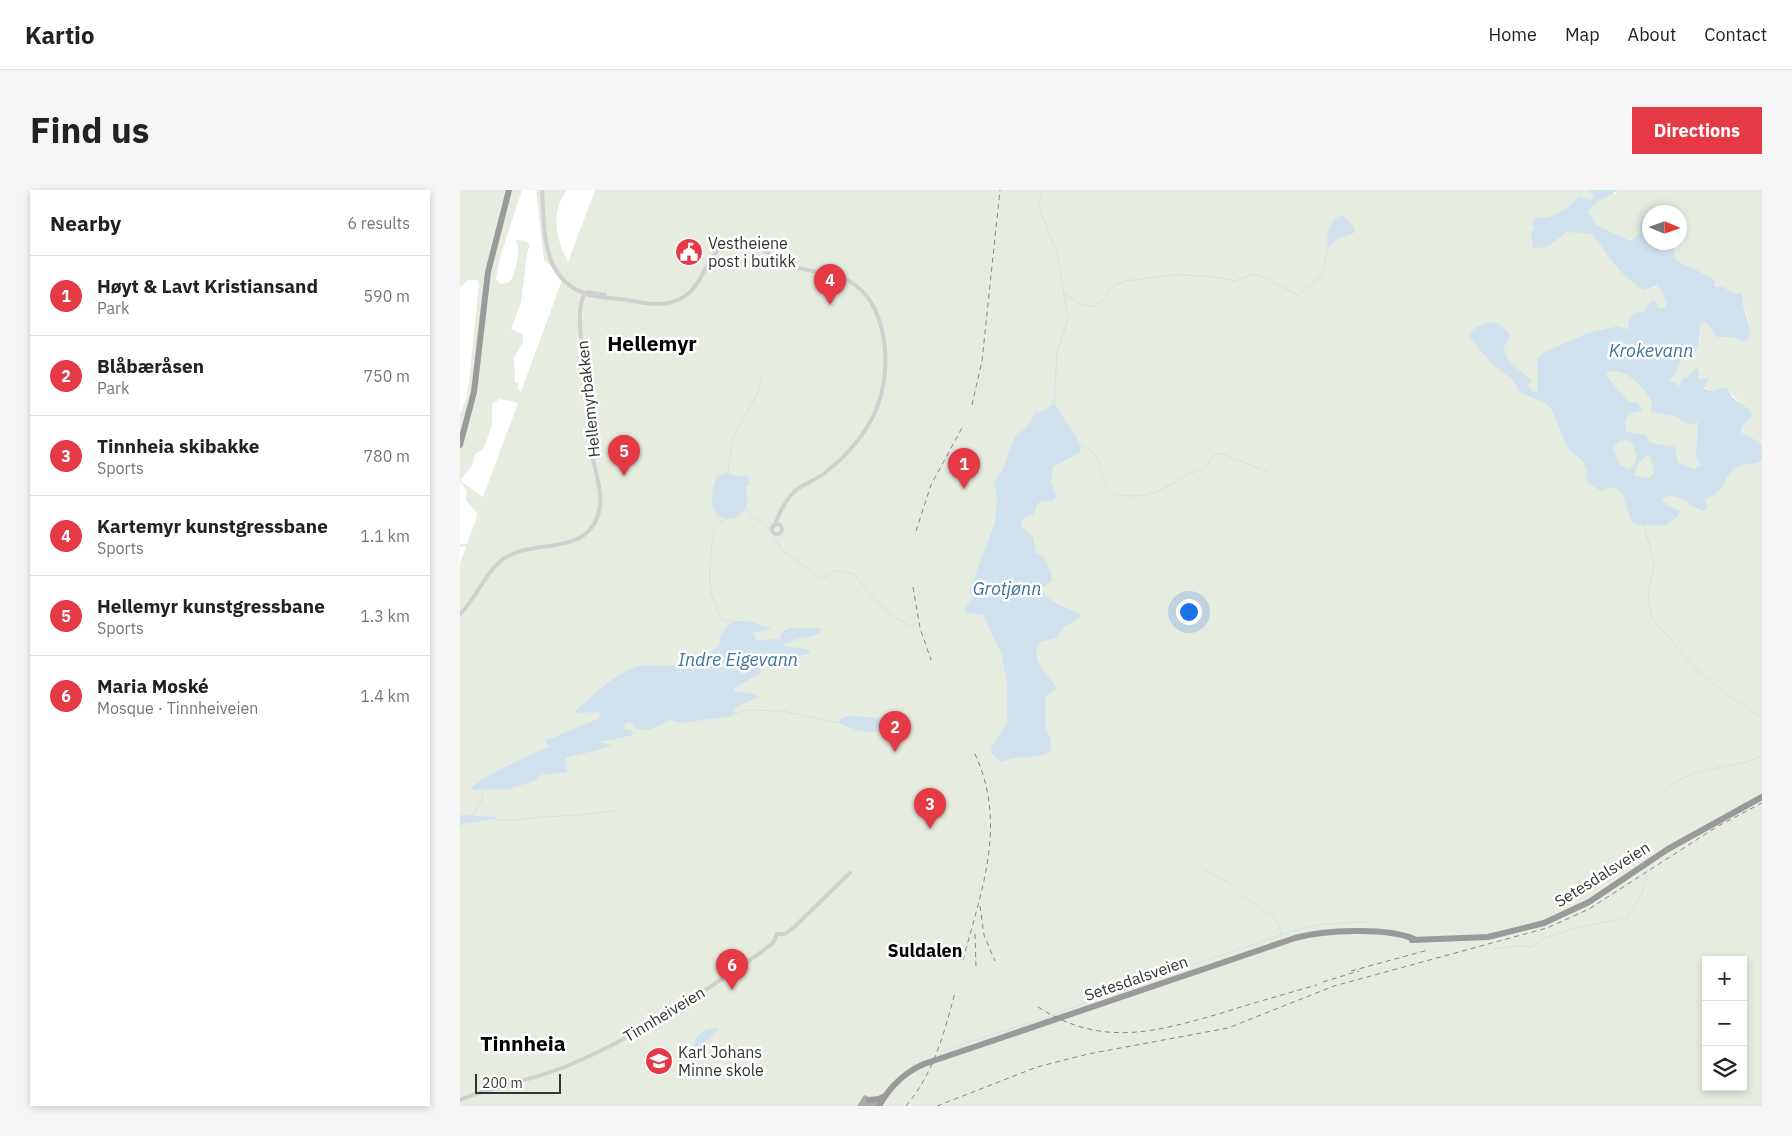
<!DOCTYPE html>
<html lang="en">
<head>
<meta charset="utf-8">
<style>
  :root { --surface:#fff; --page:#f6f6f6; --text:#222; --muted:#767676; --line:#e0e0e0; --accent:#e63946 }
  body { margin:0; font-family:"IBM Plex Sans",sans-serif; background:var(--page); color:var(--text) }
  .controls { position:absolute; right:15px; bottom:15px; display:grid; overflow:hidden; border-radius:0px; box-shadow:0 2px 8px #0003 }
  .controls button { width:45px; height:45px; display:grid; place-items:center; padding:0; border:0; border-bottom:1px solid var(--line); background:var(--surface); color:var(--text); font:25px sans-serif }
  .compass { position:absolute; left:1182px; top:15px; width:45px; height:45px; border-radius:50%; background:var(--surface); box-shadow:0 2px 8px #0003; rotate:92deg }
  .scale { position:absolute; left:15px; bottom:12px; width:86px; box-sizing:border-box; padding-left:5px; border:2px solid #333; border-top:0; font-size:14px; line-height:18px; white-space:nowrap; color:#333; -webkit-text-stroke:4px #fff; paint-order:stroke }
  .you { position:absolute; left:728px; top:421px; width:18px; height:18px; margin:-12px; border:4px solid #fff; border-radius:50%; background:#1a73e8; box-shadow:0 0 0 8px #1a73e833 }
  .badge { display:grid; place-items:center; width:32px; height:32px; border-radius:50%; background:var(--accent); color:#fff; font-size:16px; font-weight:700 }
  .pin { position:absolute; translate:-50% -41px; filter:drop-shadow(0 1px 2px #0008) }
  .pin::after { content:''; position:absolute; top:26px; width:18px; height:15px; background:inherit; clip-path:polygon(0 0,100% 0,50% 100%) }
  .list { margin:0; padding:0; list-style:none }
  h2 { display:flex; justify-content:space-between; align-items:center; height:65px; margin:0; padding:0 20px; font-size:21px }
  h2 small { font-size:16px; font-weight:400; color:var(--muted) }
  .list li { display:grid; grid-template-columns:32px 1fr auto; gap:15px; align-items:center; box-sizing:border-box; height:80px; padding:0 20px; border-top:1px solid var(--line) }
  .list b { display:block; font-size:19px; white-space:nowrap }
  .list p { margin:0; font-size:16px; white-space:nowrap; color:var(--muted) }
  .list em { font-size:16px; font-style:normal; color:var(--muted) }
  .icon { flex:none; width:28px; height:28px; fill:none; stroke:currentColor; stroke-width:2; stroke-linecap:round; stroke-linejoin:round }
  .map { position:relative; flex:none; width:1302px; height:916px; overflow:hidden; border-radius:0px }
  header { display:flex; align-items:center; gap:30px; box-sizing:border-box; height:70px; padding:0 25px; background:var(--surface); border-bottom:1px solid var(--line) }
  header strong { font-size:24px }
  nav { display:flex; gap:28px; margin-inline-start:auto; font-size:18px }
  .intro { display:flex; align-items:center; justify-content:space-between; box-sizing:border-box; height:120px; padding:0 30px }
  h1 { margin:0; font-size:35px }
  .button { padding:12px 22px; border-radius:0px; background:var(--accent); color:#fff; font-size:18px; font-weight:700 }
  main { display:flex; gap:30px; padding:0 30px }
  aside { flex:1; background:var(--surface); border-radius:0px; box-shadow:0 2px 8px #0003 }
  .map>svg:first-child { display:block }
</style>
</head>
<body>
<header>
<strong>Kartio</strong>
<nav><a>Home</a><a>Map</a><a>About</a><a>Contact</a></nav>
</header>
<div class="intro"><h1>Find us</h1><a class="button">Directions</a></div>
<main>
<aside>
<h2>Nearby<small>6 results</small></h2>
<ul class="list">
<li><span class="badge">1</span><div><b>Høyt &amp; Lavt Kristiansand</b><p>Park</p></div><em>590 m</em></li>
<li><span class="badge">2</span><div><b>Blåbæråsen</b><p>Park</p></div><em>750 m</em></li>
<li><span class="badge">3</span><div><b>Tinnheia skibakke</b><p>Sports</p></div><em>780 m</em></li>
<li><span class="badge">4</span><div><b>Kartemyr kunstgressbane</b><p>Sports</p></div><em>1.1 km</em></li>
<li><span class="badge">5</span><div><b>Hellemyr kunstgressbane</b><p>Sports</p></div><em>1.3 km</em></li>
<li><span class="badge">6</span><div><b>Maria Moské</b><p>Mosque · Tinnheiveien</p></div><em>1.4 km</em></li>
</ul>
</aside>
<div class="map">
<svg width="1302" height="916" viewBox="0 0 1302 916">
  <rect width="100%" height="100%" fill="#fff"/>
  <path fill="#e6ecdf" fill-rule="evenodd" d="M 0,0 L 62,0 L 39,71 L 36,89 L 40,94 L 50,92 C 56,78 61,65 56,50 L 65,51 L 70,55 L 67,64 L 61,113 L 51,139 L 63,145 L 63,152 L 54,168 L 55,192 L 58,193 L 58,200 L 61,202 L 103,87 L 84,70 L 76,0 L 107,0 C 90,23 96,49 108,72 L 135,0 L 1145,0 L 1155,4 L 1158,0 L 1302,0 L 1302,257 L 1294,249 L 1281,242 L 1283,235 L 1292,227 C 1283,215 1274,208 1265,196 L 1251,201 L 1244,197 L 1245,194 L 1234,179 L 1278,276 L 1302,271 L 1302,916 L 0,916 L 0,373 L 6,357 L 0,357 L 0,354 L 7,354 L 18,324 L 6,310 L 7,301 L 0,291 L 0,225 L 7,207 L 9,191 L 19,95 L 17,90 L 8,90 L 0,97 ZM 1190,22 L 1220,22 L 1220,52 L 1213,53 C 1215,76 1217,69 1233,78 C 1241,82 1247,88 1254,93 L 1255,97 L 1264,97 L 1274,104 L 1282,102 C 1280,116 1285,115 1287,127 C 1288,132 1288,138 1289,144 L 1282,152 L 1272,147 L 1257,146 L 1249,135 L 1244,132 L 1240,135 L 1240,151 L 1225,166 L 1204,118 L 1207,113 L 1198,95 L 1193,98 L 1170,50 L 1180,44 L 1179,34 L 1182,31 L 1183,25 L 1189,28 ZM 40,209 L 58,213 L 23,307 L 2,292 L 1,289 L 12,276 L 15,264 L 24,258 L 32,236 L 32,214 ZM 1246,770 L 1283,770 L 1283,897 L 1246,897 Z"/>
  <g fill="#cfe2ee" fill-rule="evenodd">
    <path d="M 1129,0 L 1158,0 L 1134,14 L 1128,21 L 1136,35 L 1165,49 L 1171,50 L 1180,43 L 1179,34 L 1182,31 L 1182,25 L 1189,28 L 1190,52 L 1213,53 C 1215,74 1216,70 1233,78 C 1240,82 1247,86 1254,90 L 1255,97 L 1264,97 L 1274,104 L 1282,102 C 1280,118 1293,133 1288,150 L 1282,152 L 1272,147 L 1257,147 L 1249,135 L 1244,132 L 1240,135 C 1240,149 1239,158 1231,170 L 1224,165 L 1221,167 L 1216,183 L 1209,190 L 1220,196 L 1222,189 L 1228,187 L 1237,177 L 1240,189 L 1249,188 L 1244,198 L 1251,201 L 1266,196 L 1273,208 L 1291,221 L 1292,227 L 1283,235 L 1281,242 L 1294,249 L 1302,256 L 1302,271 C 1293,275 1278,273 1272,281 C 1258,297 1269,298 1245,309 L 1247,318 L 1245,321 C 1229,318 1223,302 1204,307 L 1202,310 L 1207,315 L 1220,321 L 1217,327 L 1204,336 L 1175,334 L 1171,330 L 1162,303 L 1152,297 L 1140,301 L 1127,291 L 1127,280 L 1122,270 L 1111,262 L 1105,253 L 1092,220 L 1086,214 L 1059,201 L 1052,189 L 1030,172 L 1010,147 L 1011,141 C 1027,130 1038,127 1050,146 L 1043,159 L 1048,170 L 1071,190 L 1068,196 L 1074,202 L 1078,202 L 1077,169 L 1083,163 L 1128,143 L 1159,136 L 1168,140 L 1169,128 L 1175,123 L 1184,122 L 1191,112 L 1195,111 L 1198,118 L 1204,118 L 1207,113 L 1198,95 L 1184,100 C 1161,87 1148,65 1132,44 L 1107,42 L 1087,57 L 1073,58 L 1071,44 L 1075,38 L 1072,35 L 1074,28 C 1094,29 1105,21 1119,7 L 1131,10 L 1134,7 ZM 1150,181 C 1170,181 1181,195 1192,211 L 1191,222 L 1215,226 L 1229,235 L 1238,232 L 1236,266 L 1241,275 L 1234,279 L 1218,273 L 1215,257 L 1190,253 L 1186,245 L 1166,242 L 1165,232 L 1169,223 L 1183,220 L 1177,212 L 1168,212 L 1146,185 ZM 1166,250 L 1172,253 L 1176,263 L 1176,272 L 1170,279 L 1159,274 L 1153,258 L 1159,251 ZM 1188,265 L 1191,267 L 1194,283 L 1189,288 L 1176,286 L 1174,285 L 1179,272 Z"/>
    <path d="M 882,25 L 894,37 L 894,43 L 877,49 L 868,58 C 866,45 868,31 882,25 Z"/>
    <path d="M 594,213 L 621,255 L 620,262 L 593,277 L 591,290 L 596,306 L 592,312 L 583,310 L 577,314 L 574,324 L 566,327 L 561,333 L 562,337 L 573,347 L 576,363 L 584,368 L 591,382 L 592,391 L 581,399 C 590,415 606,416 620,424 L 619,428 L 604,437 L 596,448 L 580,452 C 568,469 589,485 597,499 L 585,507 L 586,538 L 591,550 L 591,561 C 576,571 558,564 542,572 L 532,564 L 531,557 L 547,534 L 547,490 L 541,463 L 523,425 L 506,423 L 505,419 L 513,406 L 509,401 L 535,333 L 537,310 L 535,292 L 543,279 L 554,248 L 567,237 L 575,223 L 584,221 Z"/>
    <path d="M 265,283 L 277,286 L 288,285 L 289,294 L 285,297 C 301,337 233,345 257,287 Z"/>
    <path d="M 273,431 L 289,431 L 312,439 L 292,443 L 297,450 L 320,449 L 323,441 L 330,438 L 361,438 L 360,443 C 349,450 334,446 323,456 L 348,459 L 350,463 L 301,475 L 300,483 L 275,498 L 273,501 L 295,504 L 298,507 L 274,518 L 275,523 L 272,526 L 222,533 L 210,530 L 190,540 L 176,539 L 170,532 L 165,534 L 164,539 L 172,540 L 173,545 L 140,552 L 152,556 L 106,568 L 104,573 L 108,582 L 81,585 L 74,591 L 49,599 L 10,600 C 19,587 72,564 89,557 L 85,551 L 140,528 L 139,522 L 116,523 L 115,521 C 135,505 148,488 174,478 C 185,473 193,476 204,476 C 224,476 242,467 259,456 L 261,444 Z"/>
    <path d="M 385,526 L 425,528 L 427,536 L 425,540 C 409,545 394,540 379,533 L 379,531 Z"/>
    <path d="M 0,625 L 36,627 L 35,629 L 3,634 L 0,638 Z"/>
    <path d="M 256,838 L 258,840 L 238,860 L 235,860 L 233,854 C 238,843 244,839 256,838 Z"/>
  </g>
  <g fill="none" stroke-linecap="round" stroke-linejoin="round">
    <g stroke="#cfe2ee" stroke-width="1">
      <path d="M 582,0 L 578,15 L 597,63 L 608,129 L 597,162 L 594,213"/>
      <path d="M 605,104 L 621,114 L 634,117 L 643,110 L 653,96 L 664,91 L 715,85 L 749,86 L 775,91 L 792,84 L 808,89 L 838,105 L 862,85 L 868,58"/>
      <path d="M 621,256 C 645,259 637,291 650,301 C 653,305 659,305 664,305 C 689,310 707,296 727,285 C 733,282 741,281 745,277 C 748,274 751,269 754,265 L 761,263 L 810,283"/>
      <path d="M 268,283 L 273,247 L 298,203 L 303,184"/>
      <path d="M 285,317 L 294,328 L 308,337 L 322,360 L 362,389 L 377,380 L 394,384 L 413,408 L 435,428 L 453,437"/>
      <path d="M 257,334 L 264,330"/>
      <path d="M 1184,335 L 1194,373 L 1192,387 L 1188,401 L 1191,427 L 1234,477 L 1259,499 L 1302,528"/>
      <path d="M 255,342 C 250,352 249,391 251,404 C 253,412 258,414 257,422"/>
      <path d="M 258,424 L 263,430 L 273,431"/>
      <path d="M 275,523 L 289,520 L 323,521 L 379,533"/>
      <path d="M 1203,606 C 1222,573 1271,582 1302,566"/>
      <path d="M 13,625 L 21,611 L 23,600"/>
      <path d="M 35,629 C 50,632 56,630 70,628 C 99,626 127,625 156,621"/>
      <path d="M 743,679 L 772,695 L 784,707 L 812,726 L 819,734 L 821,743"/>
      <path d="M 1034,759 L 1056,756 L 1072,757 L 1084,748 L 1109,740 L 1167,727 L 1182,704 L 1187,685"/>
      <path d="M 494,857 L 594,825 L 641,806 L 829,742 L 863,734 L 909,732"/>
    </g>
    <g stroke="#d0d0d0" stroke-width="4">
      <path d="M 82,0 C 85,40 80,91 130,105 C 142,108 155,108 167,110 C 188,114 207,118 225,106 C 246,92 248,56 274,51 C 295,48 310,68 328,75 C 346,82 366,81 383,88 C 425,106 431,165 421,205 C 413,237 388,266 362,285 C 355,290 348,292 342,296 C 327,305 320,320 315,335"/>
      <path d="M 128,102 L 145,105"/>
      <circle cx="317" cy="339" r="5"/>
      <path d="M 0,424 C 18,407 26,378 48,366 C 75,351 117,363 134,334 C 148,311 135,284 131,260 C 128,240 130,220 129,200 C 127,174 112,125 125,103"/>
      <path d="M 0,910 C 33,896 69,891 102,878 C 172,850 238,806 300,763 L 313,753 L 317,744 L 325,744 L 333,738 L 390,683"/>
    </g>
    <g stroke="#ababab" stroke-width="5">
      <path d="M 400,916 L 405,908 L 418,916"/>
      <path d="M 404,916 L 407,913 L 411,916"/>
    </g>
    <g stroke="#9a9a9a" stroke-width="6">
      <path d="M 0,255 L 14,202 L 28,82 L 49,0"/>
      <path d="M 952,750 L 1028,747 L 1084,733 L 1129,712 L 1208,659 L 1302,607"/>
      <path d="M 409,910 L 419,909 L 425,906"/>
      <path d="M 419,916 C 429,898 445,882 464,874 L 835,748 C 864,740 927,737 954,749"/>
    </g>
    <g stroke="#888" stroke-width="1" stroke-dasharray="5 4" stroke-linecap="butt">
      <path d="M 512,215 L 522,171 L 540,0"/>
      <path d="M 456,341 L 471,295 L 503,236"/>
      <path d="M 453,397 L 460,438 L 471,470"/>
      <path d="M 520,716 L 524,745 L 535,771"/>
      <path d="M 515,744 L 516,776"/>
      <path d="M 503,770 C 522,698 548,633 514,562"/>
      <path d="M 891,781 L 968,760"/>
      <path d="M 863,792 L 899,781"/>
      <path d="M 578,817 C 642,858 695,842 762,823 C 793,813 825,804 857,795"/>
      <path d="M 446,916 C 474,883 484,843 495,803"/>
      <path d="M 477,916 L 577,877 L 628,864 L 768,838 L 874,796 L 1087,738 L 1129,719 L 1258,636 L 1302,613"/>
    </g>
  </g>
  <defs>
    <g id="civic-disc" transform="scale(1.4375)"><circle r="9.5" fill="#e63946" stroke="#fff"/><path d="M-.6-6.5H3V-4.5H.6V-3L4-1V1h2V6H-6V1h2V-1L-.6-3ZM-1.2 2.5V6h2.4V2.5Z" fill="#fff"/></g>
    <g id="school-disc" transform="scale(1.4375)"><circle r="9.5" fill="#e63946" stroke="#fff"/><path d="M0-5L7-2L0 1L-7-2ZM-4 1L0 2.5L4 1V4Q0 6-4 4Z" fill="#fff"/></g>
  </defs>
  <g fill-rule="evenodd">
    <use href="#civic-disc" x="229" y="62"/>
    <use href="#school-disc" x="199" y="871"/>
  </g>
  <g text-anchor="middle" stroke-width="5" stroke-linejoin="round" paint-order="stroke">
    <g font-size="16" fill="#333" stroke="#fff" text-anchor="start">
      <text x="248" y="59">Vestheiene<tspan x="248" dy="18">post i butikk</tspan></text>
      <text x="218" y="868">Karl Johans<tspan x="218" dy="18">Minne skole</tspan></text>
    </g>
    <g font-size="16" fill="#333" stroke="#fff">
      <text transform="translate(128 209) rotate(-96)" y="6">Hellemyrbakken</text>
      <text transform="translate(1142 684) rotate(-32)" y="6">Setesdalsveien</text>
      <text transform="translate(676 788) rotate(-19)" y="6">Setesdalsveien</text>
      <text transform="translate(204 824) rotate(-31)" y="6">Tinnheiveien</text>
    </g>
    <g font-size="18" font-style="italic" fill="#3f7597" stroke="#fff">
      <text x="1191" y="167">Krokevann</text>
      <text x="547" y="405">Grotjønn</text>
      <text x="278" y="476">Indre Eigevann</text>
    </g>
    <g font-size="18" font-weight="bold" fill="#000" stroke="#fff">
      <text x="465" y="767">Suldalen</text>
    </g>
    <g font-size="21" font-weight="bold" fill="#000" stroke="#fff">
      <text x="192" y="161">Hellemyr</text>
      <text x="63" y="861">Tinnheia</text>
    </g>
  </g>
</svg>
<div class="controls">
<button>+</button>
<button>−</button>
<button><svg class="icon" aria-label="layers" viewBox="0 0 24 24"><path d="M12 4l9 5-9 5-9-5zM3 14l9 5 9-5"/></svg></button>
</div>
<svg class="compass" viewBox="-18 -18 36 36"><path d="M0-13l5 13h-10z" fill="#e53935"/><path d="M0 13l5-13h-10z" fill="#767676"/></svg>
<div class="scale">200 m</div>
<div class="you"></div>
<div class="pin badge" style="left:504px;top:299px">1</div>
<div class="pin badge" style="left:435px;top:562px">2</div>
<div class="pin badge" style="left:470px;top:639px">3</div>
<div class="pin badge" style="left:370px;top:115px">4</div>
<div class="pin badge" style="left:164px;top:286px">5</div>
<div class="pin badge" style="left:272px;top:800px">6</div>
</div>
</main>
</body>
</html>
